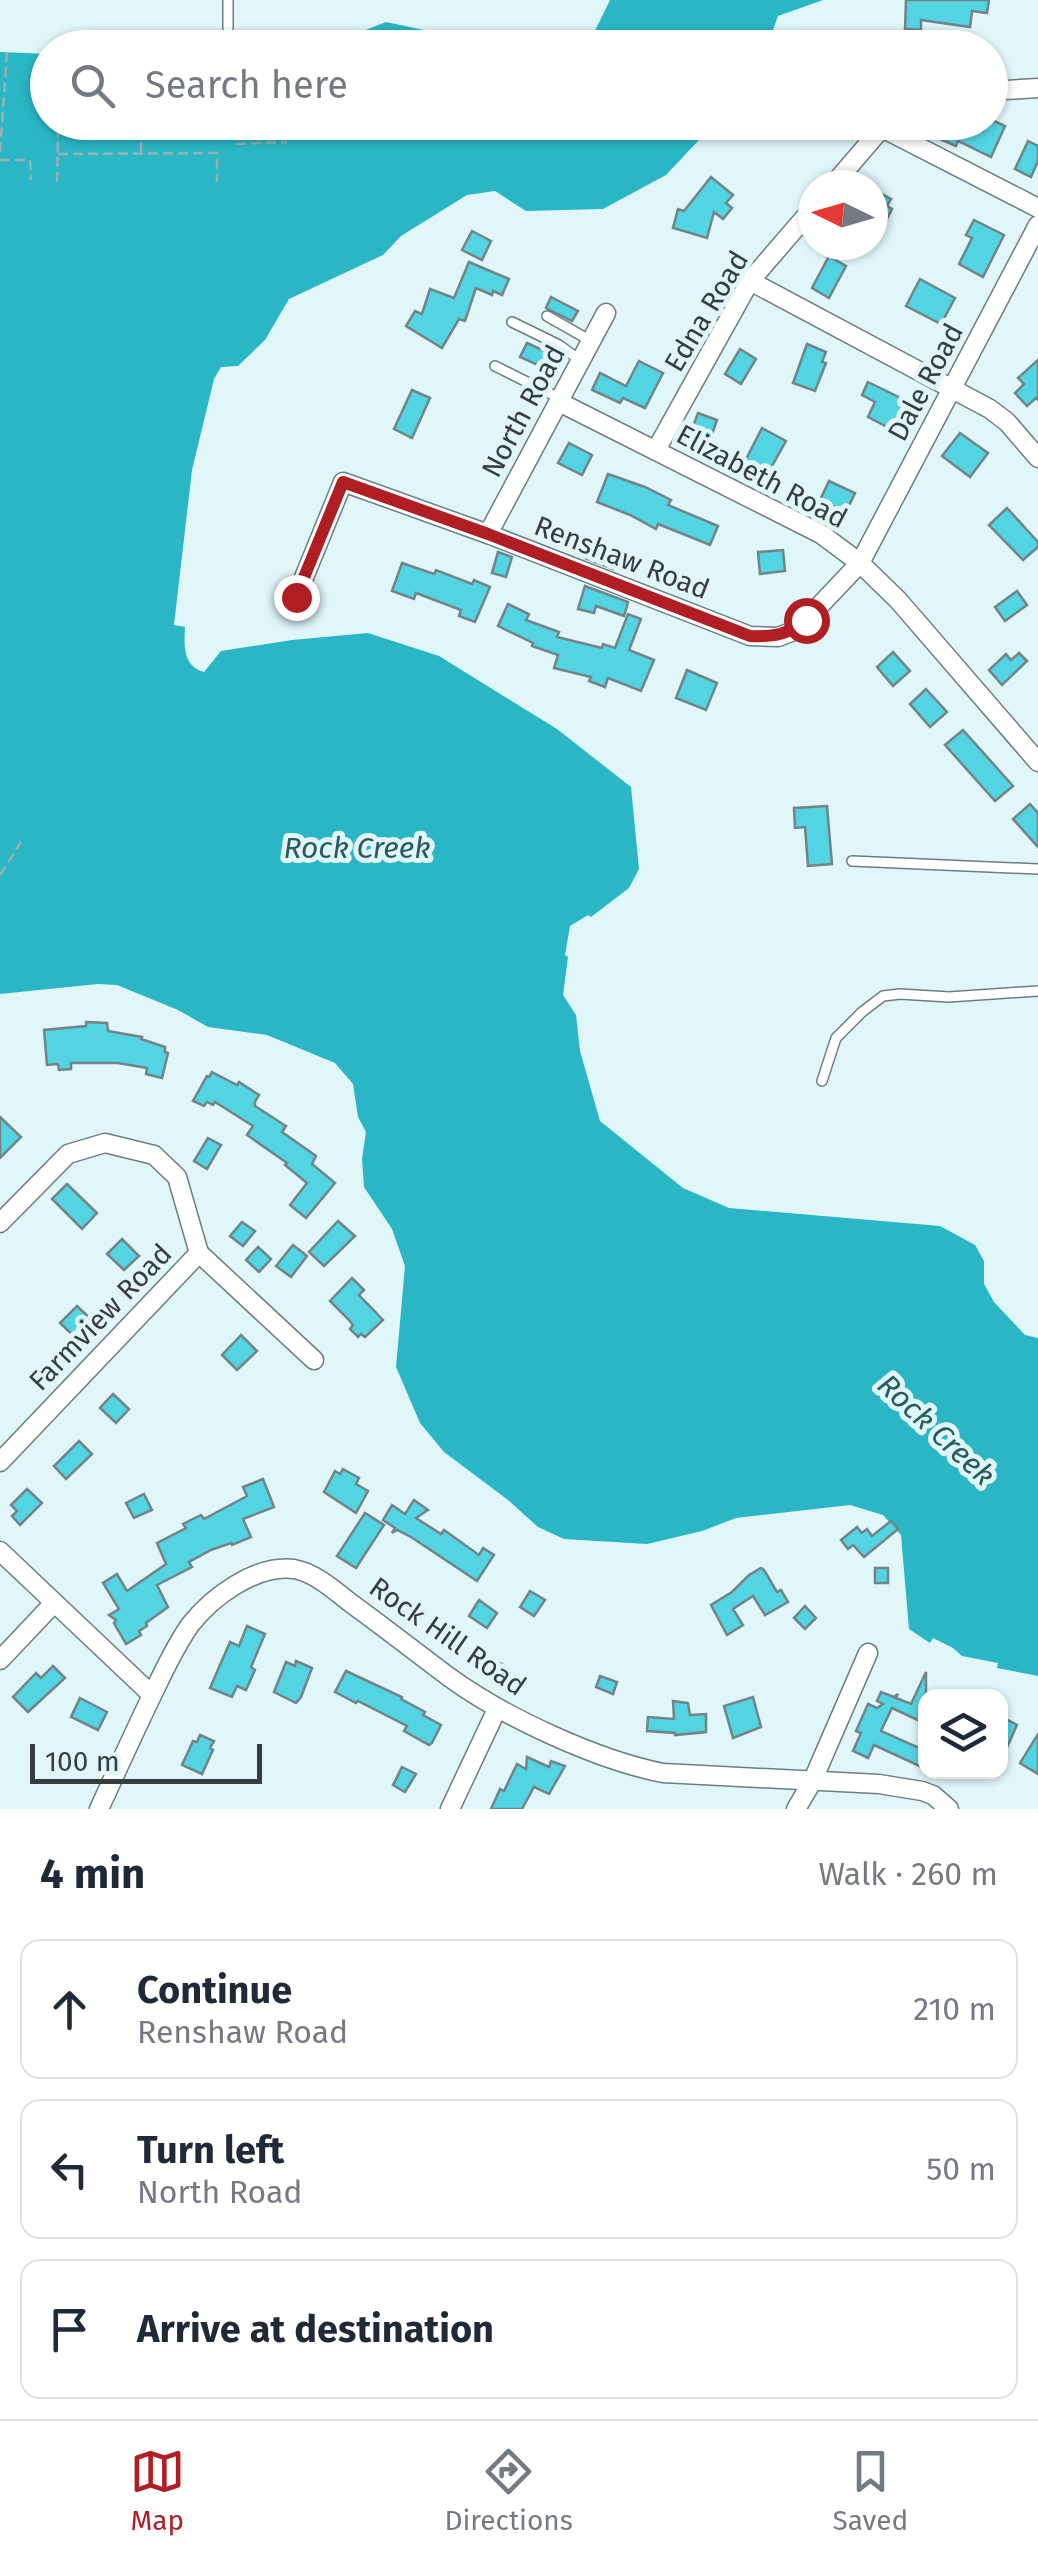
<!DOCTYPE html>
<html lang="en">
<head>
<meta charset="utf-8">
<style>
  :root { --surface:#fff; --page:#f6f6f7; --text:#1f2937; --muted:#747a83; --line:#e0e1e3; --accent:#b01e24 }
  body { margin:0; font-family:"Fira Sans",sans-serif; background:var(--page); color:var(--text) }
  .controls { position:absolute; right:30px; bottom:30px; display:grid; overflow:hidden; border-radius:20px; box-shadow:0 2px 8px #0004 }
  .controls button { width:90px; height:90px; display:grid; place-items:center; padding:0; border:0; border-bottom:2px solid var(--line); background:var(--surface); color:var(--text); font:50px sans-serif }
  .compass { position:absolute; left:798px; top:170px; width:90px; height:90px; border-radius:50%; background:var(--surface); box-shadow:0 2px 8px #0004; rotate:275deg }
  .scale { position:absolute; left:30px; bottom:25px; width:232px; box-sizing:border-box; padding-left:10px; border:5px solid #353d3e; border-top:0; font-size:28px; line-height:35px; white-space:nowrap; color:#353d3e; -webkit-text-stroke:8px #e0f6f8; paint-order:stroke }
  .stop { position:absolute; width:30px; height:30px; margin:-22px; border:8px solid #b01e24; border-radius:50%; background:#fff }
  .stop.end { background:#b01e24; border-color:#fff; box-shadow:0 2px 10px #0008 }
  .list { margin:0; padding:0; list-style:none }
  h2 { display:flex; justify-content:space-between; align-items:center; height:130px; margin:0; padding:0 40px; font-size:42px }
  h2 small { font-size:32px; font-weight:400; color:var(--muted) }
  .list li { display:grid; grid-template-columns:65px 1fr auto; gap:30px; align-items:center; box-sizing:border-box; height:140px; margin:0 20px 20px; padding:0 20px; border:2px solid var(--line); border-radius:20px }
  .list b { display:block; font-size:38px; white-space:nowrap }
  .list p { margin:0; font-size:32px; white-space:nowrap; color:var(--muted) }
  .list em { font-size:32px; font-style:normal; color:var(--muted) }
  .icon { flex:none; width:55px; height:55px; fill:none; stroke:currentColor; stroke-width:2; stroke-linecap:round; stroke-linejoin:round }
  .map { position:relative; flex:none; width:1038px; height:1809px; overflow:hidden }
  .search { position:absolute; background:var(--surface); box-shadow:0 2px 8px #0004; left:30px; right:30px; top:30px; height:110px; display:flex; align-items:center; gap:25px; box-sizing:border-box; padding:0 35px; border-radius:55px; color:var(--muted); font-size:38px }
  .sheet { height:610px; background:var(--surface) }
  nav { display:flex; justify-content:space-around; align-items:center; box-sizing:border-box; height:140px; border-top:2px solid var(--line); background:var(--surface); font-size:28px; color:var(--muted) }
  nav a { display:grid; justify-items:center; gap:5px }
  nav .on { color:var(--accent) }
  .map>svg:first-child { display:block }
</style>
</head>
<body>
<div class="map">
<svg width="1038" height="1809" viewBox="0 0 1038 1809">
  <rect width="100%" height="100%" fill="#e0f6f8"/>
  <g fill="#2ab6c4">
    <path d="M 610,0 L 823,0 L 778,16 L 767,47 L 587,47 Z"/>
    <path d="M 386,22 L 505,47 L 322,47 Z"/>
    <path d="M 0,52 L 47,54 L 48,122 L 715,123 L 666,175 L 603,209 L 526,211 L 495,191 L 467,195 L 401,236 L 383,255 L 289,299 L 265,340 L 238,366 L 221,367 L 214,379 L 192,470 L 174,625 L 185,627 C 184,646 183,666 204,672 L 221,651 L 292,640 L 368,633 L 439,656 L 557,729 L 631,787 L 639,869 L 629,888 L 591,917 L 588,915 L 570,926 L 565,955 L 568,957 L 563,995 L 576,1015 L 580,1051 L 600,1121 L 683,1188 L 729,1208 L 940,1226 L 975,1245 L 984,1261 L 984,1284 L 994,1302 L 1025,1335 L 1038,1338 L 1038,1676 L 997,1668 L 998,1663 L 962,1656 L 953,1648 L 933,1638 L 930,1643 L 909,1629 L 901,1535 L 883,1515 L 850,1505 L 736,1518 L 702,1531 L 647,1544 L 564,1539 L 538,1527 L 508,1500 L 444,1452 L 420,1423 L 396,1367 L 405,1266 L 392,1229 L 364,1187 L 362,1159 L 366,1132 L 358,1117 L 353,1084 L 335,1063 L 267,1035 L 208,1027 L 178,1010 L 117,985 L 98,984 L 0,994 Z"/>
  </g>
  <g fill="#53d4e3" stroke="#718487" stroke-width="2.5">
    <path d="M 906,0 L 989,0 L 987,13 L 972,11 L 970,27 L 921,20 L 921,30 L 905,29 Z"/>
    <path d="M 884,34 L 887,48 L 846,48 L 845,42 Z"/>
    <path d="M 990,119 L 1005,126 L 991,157 L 958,141 L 956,146 L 933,136 L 939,122 L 965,122 L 983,131 Z"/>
    <path d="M 1028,141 L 1038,146 L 1038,161 L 1031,177 L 1015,169 Z"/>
    <path d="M 711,177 L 733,195 L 726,203 L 732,208 L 723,219 L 714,212 L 707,238 L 673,228 L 678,209 L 684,211 Z"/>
    <path d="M 873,189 L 891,199 L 887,206 L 892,209 L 882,229 L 876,225 L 873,231 Z"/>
    <path d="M 974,220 L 1004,235 L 983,277 L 959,264 L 972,238 L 966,235 Z"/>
    <path d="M 472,231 L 491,241 L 482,260 L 462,250 Z"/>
    <path d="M 829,256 L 846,266 L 829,298 L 812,288 Z"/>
    <path d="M 469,262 L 509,279 L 502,295 L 493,291 L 492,295 L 476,288 L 465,321 L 459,319 L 442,348 L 406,326 L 415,311 L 422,314 L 430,289 L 454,298 Z"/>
    <path d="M 920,279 L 955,298 L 941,324 L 906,306 Z"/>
    <path d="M 551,297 L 578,311 L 572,321 L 546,308 Z"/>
    <path d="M 527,343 L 558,357 L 551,371 L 520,357 Z"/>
    <path d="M 807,344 L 826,352 L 822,362 L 826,363 L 815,391 L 793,383 Z"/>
    <path d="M 740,349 L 756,359 L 741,384 L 725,374 Z"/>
    <path d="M 1038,360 L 1038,400 L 1036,398 L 1027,406 L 1015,393 L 1024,384 L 1018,378 Z"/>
    <path d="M 639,361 L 663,373 L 645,408 L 623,398 L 620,403 L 592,390 L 600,373 L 626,386 Z"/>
    <path d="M 868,382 L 909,402 L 895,431 L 868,417 L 875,402 L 862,395 Z"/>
    <path d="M 412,390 L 430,398 L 412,438 L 394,429 Z"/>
    <path d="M 698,413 L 717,420 L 707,449 L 687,442 Z"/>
    <path d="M 762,428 L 786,441 L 767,475 L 744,463 Z"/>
    <path d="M 960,433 L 988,453 L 970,477 L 942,456 Z"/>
    <path d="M 569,443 L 592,455 L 582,475 L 558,463 Z"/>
    <path d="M 608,474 L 645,487 L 671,500 L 668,505 L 718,526 L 710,545 L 658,524 L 656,529 L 630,515 L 597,502 Z"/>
    <path d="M 829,481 L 855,493 L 846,512 L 820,500 Z"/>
    <path d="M 1007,508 L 1038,542 L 1038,547 L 1023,560 L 989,525 Z"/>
    <path d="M 590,542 L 620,554 L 613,569 L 585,558 Z"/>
    <path d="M 783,550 L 785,571 L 760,574 L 758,552 Z"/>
    <path d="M 498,552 L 512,557 L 506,577 L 492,573 Z"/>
    <path d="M 402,563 L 434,574 L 436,570 L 472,584 L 474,580 L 490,587 L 475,622 L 459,616 L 461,610 L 416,593 L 414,599 L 392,591 Z"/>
    <path d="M 585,586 L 628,602 L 624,616 L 596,606 L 594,613 L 578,609 Z"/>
    <path d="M 1017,591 L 1027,605 L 1005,621 L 995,607 Z"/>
    <path d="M 508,604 L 529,614 L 526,620 L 559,632 L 557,637 L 602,648 L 603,644 L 615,648 L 628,614 L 641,619 L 629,650 L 654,660 L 641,691 L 608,678 L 605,687 L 589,681 L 591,677 L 554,668 L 558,655 L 532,646 L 533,643 L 498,626 Z"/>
    <path d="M 893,652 L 910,671 L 893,686 L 877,667 Z"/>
    <path d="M 1019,653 L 1027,661 L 1002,685 L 989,670 L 1006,654 L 1011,660 Z"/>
    <path d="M 687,670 L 717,683 L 706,710 L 676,698 Z"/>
    <path d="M 926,689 L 947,712 L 930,727 L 910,704 Z"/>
    <path d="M 963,730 L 1013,786 L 995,801 L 945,745 Z"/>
    <path d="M 1030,804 L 1038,813 L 1038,847 L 1013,819 Z"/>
    <path d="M 827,806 L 832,864 L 808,866 L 805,827 L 795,828 L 794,808 Z"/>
    <path d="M 86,1022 L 107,1023 L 108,1031 L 142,1037 L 141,1039 L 165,1047 L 165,1052 L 168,1053 L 162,1078 L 146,1074 L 147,1068 L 118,1063 L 71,1063 L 71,1069 L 59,1070 L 58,1064 L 47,1065 L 44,1030 L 86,1026 Z"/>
    <path d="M 212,1072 L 237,1085 L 239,1082 L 259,1095 L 255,1102 L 255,1106 L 286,1126 L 282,1132 L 316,1156 L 312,1164 L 335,1183 L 306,1218 L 290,1205 L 307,1183 L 285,1165 L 287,1163 L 247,1135 L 253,1126 L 215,1102 L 213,1105 L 207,1102 L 204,1106 L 193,1101 L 207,1076 L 209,1077 Z"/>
    <path d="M 0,1117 L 21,1137 L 0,1158 Z"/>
    <path d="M 208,1138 L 221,1145 L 207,1169 L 194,1161 Z"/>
    <path d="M 67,1184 L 97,1213 L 82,1229 L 52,1199 Z"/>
    <path d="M 338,1221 L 355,1236 L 324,1266 L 309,1252 Z"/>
    <path d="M 242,1222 L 255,1231 L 243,1246 L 230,1236 Z"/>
    <path d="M 122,1239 L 139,1256 L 124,1270 L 107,1254 Z"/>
    <path d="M 293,1245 L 307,1256 L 291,1277 L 276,1266 Z"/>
    <path d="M 258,1247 L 271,1259 L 259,1272 L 246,1260 Z"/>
    <path d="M 352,1278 L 364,1290 L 359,1295 L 383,1320 L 365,1337 L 361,1334 L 358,1337 L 350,1329 L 353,1325 L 349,1320 L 330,1301 Z"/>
    <path d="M 77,1306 L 96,1324 L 79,1341 L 60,1323 Z"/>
    <path d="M 241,1335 L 257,1351 L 237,1370 L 222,1355 Z"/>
    <path d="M 113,1394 L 129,1409 L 116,1423 L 100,1408 Z"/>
    <path d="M 79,1441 L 92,1454 L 66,1479 L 54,1466 Z"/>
    <path d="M 343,1469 L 359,1478 L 356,1484 L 368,1491 L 356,1513 L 324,1492 L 335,1471 L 340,1474 Z"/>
    <path d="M 263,1479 L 274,1507 L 243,1519 L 251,1537 L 232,1545 L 231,1543 L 211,1550 L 189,1562 L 192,1567 L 157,1585 L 168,1607 L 146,1623 L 147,1626 L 139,1631 L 141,1635 L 126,1644 L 114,1623 L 116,1620 L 109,1615 L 119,1609 L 103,1583 L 117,1574 L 127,1591 L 166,1564 L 157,1543 L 186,1528 L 183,1524 L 201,1515 L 204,1519 L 247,1496 L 243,1487 Z"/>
    <path d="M 27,1489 L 42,1503 L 20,1525 L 12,1516 L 17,1511 L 11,1505 Z"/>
    <path d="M 144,1494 L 152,1510 L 134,1518 L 126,1503 Z"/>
    <path d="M 414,1500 L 428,1510 L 416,1518 L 441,1534 L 444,1530 L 479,1555 L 483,1548 L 494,1555 L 477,1581 L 411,1537 L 397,1530 L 392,1533 L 395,1528 L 383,1520 L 392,1505 L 405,1514 Z"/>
    <path d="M 365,1513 L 384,1525 L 356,1568 L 337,1556 Z"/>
    <path d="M 891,1521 L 898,1529 L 864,1557 L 853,1545 L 848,1549 L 841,1540 L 857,1527 L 862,1533 L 867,1529 L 872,1536 Z"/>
    <path d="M 761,1568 L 764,1570 L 777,1592 L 781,1590 L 788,1602 L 765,1615 L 753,1596 L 733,1609 L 743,1625 L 727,1635 L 711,1605 L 732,1592 L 749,1575 Z"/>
    <rect x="875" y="1568" width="13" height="15"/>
    <path d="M 530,1591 L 545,1600 L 534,1616 L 520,1607 Z"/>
    <path d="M 479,1600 L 497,1613 L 487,1628 L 469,1616 Z"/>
    <path d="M 805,1606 L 816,1618 L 805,1629 L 794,1618 Z"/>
    <path d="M 247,1626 L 265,1634 L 251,1667 L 255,1670 L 246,1690 L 237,1686 L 232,1697 L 210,1688 L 230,1642 L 239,1646 Z"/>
    <path d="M 492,1658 L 505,1666 L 496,1680 L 483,1673 Z"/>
    <path d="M 296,1661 L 312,1668 L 301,1697 L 296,1703 L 274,1692 L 286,1662 L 295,1666 Z"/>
    <path d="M 53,1666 L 65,1678 L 28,1712 L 13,1697 L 36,1673 L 41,1678 Z"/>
    <path d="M 346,1671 L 402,1697 L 401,1699 L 425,1712 L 423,1715 L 441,1725 L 432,1743 L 429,1745 L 404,1731 L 407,1726 L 358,1701 L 356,1703 L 335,1692 Z"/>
    <path d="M 926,1672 L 926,1714 L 922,1722 L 892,1708 L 881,1731 L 926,1751 L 926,1769 L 874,1745 L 868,1758 L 853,1751 L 861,1733 L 856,1731 L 868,1704 L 877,1708 L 883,1704 L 877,1701 L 881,1692 L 894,1697 L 898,1694 L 896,1698 L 911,1704 Z"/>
    <path d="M 600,1676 L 617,1682 L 613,1694 L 596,1687 Z"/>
    <path d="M 753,1697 L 761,1727 L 733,1738 L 724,1706 Z"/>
    <path d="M 80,1698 L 107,1712 L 98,1730 L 71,1717 Z"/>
    <path d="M 673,1701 L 688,1703 L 690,1715 L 706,1714 L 706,1732 L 675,1735 L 675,1733 L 647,1731 L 648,1717 L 674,1719 Z"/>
    <path d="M 1006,1719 L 1017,1725 L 1000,1763 L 1000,1723 L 1004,1724 Z"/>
    <path d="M 1038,1734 L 1038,1774 L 1020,1763 Z"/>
    <path d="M 200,1735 L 214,1741 L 210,1748 L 213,1750 L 202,1774 L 182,1765 L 193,1741 L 197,1742 Z"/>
    <path d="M 527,1757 L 549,1767 L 551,1761 L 565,1766 L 549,1794 L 534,1787 L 522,1809 L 491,1809 L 500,1789 L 504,1791 L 517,1764 L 526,1769 Z"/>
    <path d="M 402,1767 L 416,1774 L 405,1792 L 393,1785 Z"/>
  </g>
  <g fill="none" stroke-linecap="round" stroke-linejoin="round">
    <g stroke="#6b7e80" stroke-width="12">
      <g id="service">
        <path d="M 228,0 L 228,48"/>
        <path d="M 547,316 L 591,341"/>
        <path d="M 512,322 L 559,345 L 581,361"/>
        <path d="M 495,366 L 561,399"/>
        <path d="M 852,861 L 1038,869"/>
        <path d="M 822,1081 L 836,1038 L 862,1012 L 883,996 L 900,994 L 949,997 L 1038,991"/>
      </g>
    </g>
    <g stroke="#6b7e80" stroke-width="21">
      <g id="minor">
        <path d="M 990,91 L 1038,88"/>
        <path d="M 882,128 L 1038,208"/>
        <path d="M 833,185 L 887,122"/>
        <path d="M 750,281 L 990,409 L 1007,422 L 1038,458"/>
        <path d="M 559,402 L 821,534 L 860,563 L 898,600 L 1038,762"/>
        <path d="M 656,450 L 750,281 L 813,208"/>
        <path d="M 488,534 L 606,313"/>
        <path d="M 296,597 L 343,482 L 488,534 L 750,636 L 778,637 L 791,632 L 806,620 L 860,563 L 1038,225"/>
        <path d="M 0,1223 L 68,1154 L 105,1143 L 154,1155 L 177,1177 L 199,1253 L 314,1360"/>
        <path d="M 0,1462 L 199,1253"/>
        <path d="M 0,1551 L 152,1695"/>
        <path d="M 0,1660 L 54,1603"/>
        <path d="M 99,1809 C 118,1768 137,1726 157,1685 C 167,1664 177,1644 190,1625 C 212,1597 256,1564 294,1569 C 316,1573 335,1591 352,1604 C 385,1628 417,1653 449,1677 C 504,1717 597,1760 663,1773 L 879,1784 L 922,1791 L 933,1795 L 949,1809"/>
        <path d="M 450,1809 L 497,1709"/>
        <path d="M 796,1809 L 812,1782 L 868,1653"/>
      </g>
    </g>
    <g stroke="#9eafb1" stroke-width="2.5" stroke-dasharray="10 5" stroke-linecap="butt">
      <path d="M 267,122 L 269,141"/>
      <path d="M 236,144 L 287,142"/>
      <path d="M 0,152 L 7,52"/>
      <path d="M 141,152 L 141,122"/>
      <path d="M 58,154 L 217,153 L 217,182"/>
      <path d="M 0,160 L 30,160 L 31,180"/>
      <path d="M 57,182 L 58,129"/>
      <path d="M 0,875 L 21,842"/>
    </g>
    <use href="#service" stroke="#fff" stroke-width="9"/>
    <use href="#minor" stroke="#fff" stroke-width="18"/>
  </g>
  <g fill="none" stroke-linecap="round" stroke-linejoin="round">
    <path stroke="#b01e24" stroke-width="12" d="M 296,597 L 343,482 L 488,534 L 750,636 C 773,637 787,635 806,620"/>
  </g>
  <g text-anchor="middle" stroke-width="10" stroke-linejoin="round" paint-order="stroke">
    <g font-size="28" fill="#353d3e" stroke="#e0f6f8">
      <text transform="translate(706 311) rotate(-59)" y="10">Edna Road</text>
      <text transform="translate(925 382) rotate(-62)" y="10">Dale Road</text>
      <text transform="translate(523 411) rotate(-62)" y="10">North Road</text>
      <text transform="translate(762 476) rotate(28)" y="10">Elizabeth Road</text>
      <text transform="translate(622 557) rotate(21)" y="10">Renshaw Road</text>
      <text transform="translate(100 1317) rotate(-46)" y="10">Farmview Road</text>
      <text transform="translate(448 1636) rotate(35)" y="10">Rock Hill Road</text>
    </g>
    <g font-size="30" font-style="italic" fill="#255b61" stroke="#e0f6f8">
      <text x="357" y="858">Rock Creek</text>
      <text transform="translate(936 1430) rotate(43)" y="10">Rock Creek</text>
    </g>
  </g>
</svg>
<div class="controls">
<button><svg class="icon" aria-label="layers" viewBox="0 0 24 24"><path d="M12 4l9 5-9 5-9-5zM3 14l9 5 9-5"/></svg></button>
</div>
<svg class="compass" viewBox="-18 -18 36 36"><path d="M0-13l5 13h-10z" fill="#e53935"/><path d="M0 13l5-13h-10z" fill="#747a83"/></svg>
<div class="scale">100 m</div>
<div class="stop" style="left:806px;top:620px"></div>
<div class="stop end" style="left:296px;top:597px"></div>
<div class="search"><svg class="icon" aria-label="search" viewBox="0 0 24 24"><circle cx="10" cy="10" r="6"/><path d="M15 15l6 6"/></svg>Search here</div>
</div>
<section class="sheet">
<h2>4 min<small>Walk · 260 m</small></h2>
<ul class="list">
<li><svg class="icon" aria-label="ahead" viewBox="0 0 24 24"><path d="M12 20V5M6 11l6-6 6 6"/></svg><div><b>Continue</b><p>Renshaw Road</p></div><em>210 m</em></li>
<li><svg class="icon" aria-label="left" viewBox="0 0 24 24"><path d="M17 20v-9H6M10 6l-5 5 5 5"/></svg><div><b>Turn left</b><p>North Road</p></div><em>50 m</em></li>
<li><svg class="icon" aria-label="arrive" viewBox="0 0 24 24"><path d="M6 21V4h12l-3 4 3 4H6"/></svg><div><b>Arrive at destination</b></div></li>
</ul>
</section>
<nav>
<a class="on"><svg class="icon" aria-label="map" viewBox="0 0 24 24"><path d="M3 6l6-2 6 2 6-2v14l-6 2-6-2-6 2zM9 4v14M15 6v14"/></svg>Map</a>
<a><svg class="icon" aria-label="directions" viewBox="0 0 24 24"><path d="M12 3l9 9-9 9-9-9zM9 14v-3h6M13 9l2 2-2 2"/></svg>Directions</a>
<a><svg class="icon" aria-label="saved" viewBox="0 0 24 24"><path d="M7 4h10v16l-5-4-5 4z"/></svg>Saved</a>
</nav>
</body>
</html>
